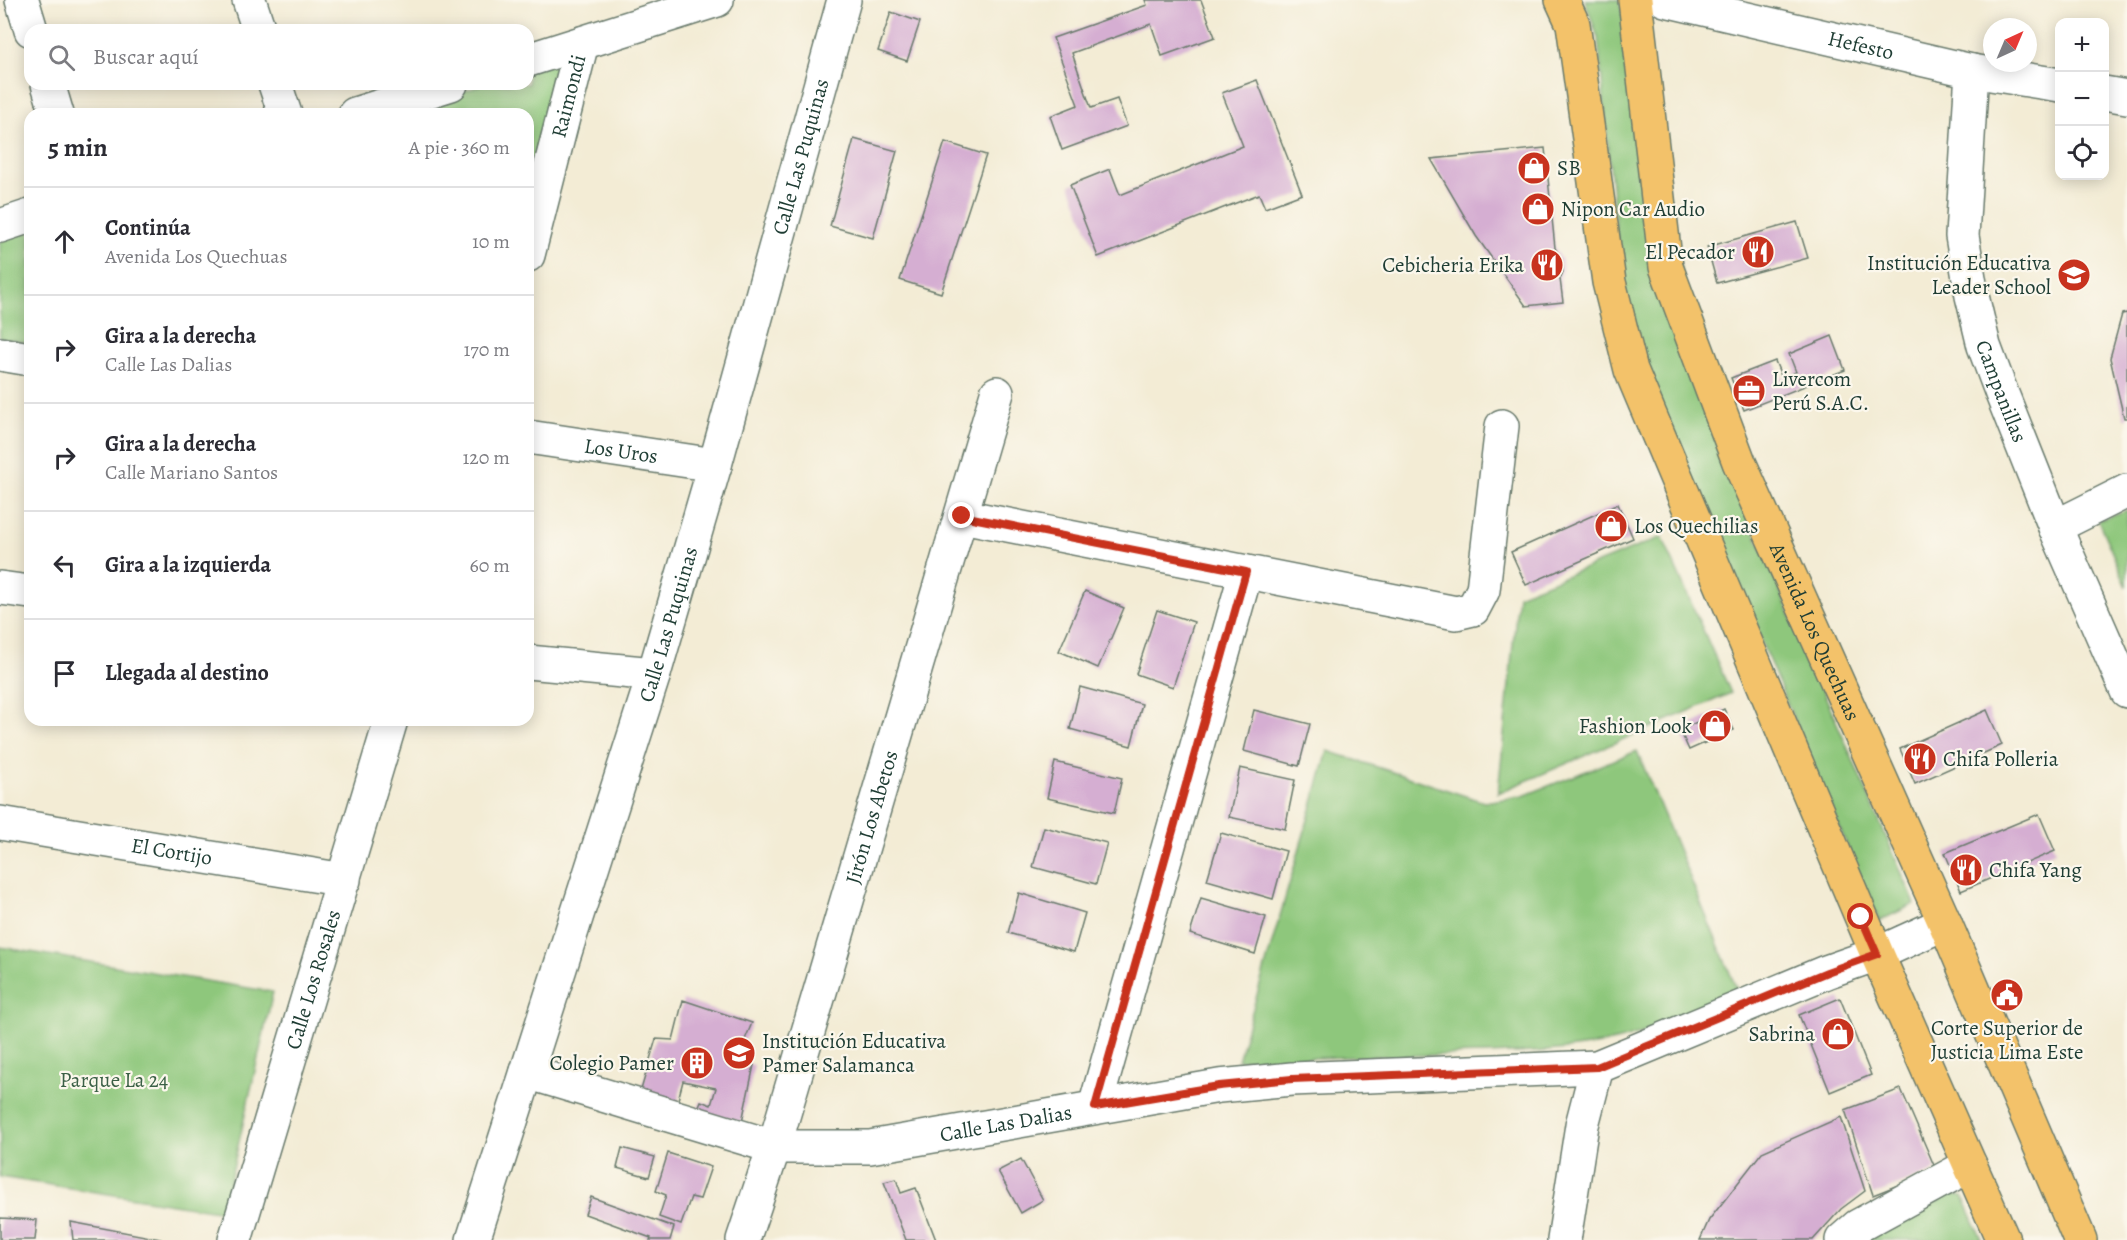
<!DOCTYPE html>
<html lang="es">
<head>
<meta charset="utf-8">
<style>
  :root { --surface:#fff; --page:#f7f7f7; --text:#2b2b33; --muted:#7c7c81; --line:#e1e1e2 }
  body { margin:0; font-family:Alegreya,serif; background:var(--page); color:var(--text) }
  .controls { position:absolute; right:18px; top:18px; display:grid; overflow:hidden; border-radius:12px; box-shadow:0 3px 15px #0003 }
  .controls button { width:54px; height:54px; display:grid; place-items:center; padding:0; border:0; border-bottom:2px solid var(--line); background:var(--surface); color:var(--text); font:30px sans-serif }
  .compass { position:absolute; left:1983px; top:18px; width:54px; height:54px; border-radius:50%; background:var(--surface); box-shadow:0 3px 15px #0003; rotate:44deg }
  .stop { position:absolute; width:18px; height:18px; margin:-14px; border:4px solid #c8321e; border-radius:50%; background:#fff }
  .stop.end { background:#c8321e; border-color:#fff; box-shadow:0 2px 6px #0008 }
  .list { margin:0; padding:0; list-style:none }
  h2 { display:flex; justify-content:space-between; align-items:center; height:78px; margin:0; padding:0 24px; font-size:26px }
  h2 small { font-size:20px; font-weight:400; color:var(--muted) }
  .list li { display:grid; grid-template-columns:39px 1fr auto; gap:18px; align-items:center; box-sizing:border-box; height:108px; padding:0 24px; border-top:2px solid var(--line) }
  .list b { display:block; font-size:22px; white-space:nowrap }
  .list p { margin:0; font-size:20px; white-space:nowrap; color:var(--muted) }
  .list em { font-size:20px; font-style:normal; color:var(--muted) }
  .icon { flex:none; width:33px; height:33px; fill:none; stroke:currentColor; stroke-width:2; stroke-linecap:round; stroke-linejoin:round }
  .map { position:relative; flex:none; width:2127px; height:1240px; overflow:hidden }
  .search { position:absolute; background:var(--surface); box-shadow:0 3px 15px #0003; left:24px; top:24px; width:510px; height:66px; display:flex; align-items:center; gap:15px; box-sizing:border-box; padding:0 21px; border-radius:18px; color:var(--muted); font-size:22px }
  .panel { position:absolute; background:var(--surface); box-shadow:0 3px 15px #0003; left:24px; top:108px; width:510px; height:618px; border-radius:18px }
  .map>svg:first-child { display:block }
</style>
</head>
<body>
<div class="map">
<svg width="2127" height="1240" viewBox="0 0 2127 1240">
  <rect width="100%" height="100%" fill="#fbf7ec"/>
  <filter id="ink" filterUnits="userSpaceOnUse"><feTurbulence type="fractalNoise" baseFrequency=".0167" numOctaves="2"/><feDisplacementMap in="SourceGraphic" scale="12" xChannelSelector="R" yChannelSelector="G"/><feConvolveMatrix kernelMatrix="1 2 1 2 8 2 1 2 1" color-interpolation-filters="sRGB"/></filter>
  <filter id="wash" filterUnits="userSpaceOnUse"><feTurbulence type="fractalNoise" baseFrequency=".008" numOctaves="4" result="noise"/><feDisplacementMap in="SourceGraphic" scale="24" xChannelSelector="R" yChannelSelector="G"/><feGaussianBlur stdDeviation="1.35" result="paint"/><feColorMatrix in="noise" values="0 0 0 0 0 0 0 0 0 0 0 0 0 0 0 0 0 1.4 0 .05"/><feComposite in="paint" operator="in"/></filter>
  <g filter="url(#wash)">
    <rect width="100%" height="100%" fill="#f3ecd5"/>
    <g fill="#8ec77b" stroke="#568258" stroke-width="1.5">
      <path d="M 1585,0 L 1619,0 L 1726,466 L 1915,904 L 1879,921 L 1644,364 L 1620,272 L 1598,38 Z"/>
      <path d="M 566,58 L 528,205 L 528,114 L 392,114 L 485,84 L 528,84 L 528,70 Z"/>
      <path d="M 30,231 L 30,343 L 0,338 L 0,241 Z"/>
      <path d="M 2127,510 L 2127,587 L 2098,520 Z"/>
      <path d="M 1662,537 L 1731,693 L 1498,793 L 1518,595 Z"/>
      <path d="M 1328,751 L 1484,802 L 1523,796 L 1637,751 L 1737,990 C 1695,1011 1653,1034 1606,1043 C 1550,1054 1491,1054 1434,1055 C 1368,1057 1303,1058 1238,1060 Z"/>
      <path d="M 0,947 L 273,992 L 223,1212 L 0,1177 Z"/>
      <path d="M 1951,1194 L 1963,1196 L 1982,1240 L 1863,1240 Z"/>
    </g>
    <g id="blocks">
      <g fill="#d5aed2">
        <path d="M 1145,0 L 1201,0 L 1215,37 L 1162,56 L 1151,24 L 1072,53 L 1091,108 L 1117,99 L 1127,126 L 1062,150 L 1050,116 L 1078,105 L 1053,38 L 1147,5 Z"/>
        <path d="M 891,12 L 920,22 L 907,61 L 878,51 Z"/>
        <path d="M 1257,80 L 1302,194 L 1265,208 L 1259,194 L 1098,257 L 1070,185 L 1110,169 L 1120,195 L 1243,146 L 1222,93 Z"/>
        <path d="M 854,139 L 897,151 L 873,238 L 830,226 Z"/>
        <path d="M 945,142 L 986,155 L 941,293 L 900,280 Z"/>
        <path d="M 1545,148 L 1555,248 L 1562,260 L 1563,272 L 1560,279 L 1563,302 L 1526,306 L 1476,236 L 1431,159 Z"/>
        <path d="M 1797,222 L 1808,258 L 1717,283 L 1707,247 Z"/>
        <path d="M 2127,313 L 2127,418 L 2124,418 L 2110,358 L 2122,314 Z"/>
        <path d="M 1832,336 L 1845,370 L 1744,410 L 1731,378 L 1775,361 L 1782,378 L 1796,372 L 1789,354 Z"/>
        <path d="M 1618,504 L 1633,538 L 1526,585 L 1511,552 Z"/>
        <path d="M 1085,591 L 1124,608 L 1098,668 L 1059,651 Z"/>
        <path d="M 1157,610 L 1194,622 L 1173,687 L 1136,674 Z"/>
        <path d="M 1080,687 L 1142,704 L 1131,746 L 1070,729 Z"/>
        <path d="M 1724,709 L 1734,730 L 1689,750 L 1680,730 Z"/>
        <path d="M 1254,710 L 1310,724 L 1299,766 L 1244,751 Z"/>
        <path d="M 1987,710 L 2002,745 L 1915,784 L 1900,749 Z"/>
        <path d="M 1055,762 L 1122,778 L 1114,813 L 1047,798 Z"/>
        <path d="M 1240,768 L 1295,780 L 1285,829 L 1229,817 Z"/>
        <path d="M 2039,814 L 2055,851 L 1961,891 L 1945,853 Z"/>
        <path d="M 1044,827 L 1107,843 L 1096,884 L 1033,867 Z"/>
        <path d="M 1221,833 L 1286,851 L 1273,899 L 1207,880 Z"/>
        <path d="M 1019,893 L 1085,913 L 1074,952 L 1008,933 Z"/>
        <path d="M 1201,898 L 1266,917 L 1255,954 L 1190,934 Z"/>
        <path d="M 1840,998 L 1871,1075 L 1830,1092 L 1799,1015 Z"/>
        <path d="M 683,1000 L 752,1023 L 736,1061 L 754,1065 L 740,1131 L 694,1118 L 701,1101 L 711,1105 L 716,1088 L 683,1081 L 675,1111 L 638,1100 L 656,1039 L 673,1040 Z"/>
        <path d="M 1901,1089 L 1936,1170 L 1873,1195 L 1845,1110 Z"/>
        <path d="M 1841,1117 L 1865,1191 L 1841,1209 L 1813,1240 L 1700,1240 L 1709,1220 L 1762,1152 Z"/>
        <path d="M 622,1148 L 655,1157 L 649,1177 L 617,1168 Z"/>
        <path d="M 668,1153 L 711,1167 L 700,1199 L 691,1197 L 681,1225 L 659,1217 L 666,1195 L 656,1191 Z"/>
        <path d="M 1021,1159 L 1043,1200 L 1021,1213 L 998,1171 Z"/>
        <path d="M 896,1179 L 901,1193 L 916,1188 L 936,1240 L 906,1240 L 884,1182 Z"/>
        <path d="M 591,1197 L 674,1227 L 670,1240 L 650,1240 L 651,1238 L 585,1214 Z"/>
        <path d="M 0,1218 L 37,1220 L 35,1240 L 0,1240 Z"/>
        <path d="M 71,1222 L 161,1239 L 161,1240 L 73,1240 Z"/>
      </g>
    </g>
  </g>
  <g filter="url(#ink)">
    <use href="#blocks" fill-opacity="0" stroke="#697a6c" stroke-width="1.5"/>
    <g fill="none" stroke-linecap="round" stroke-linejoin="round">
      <g stroke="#697a6c" stroke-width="36">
        <g id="minor">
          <path d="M 22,0 L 31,30"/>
          <path d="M 249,0 L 259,30"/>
          <path id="s1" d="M 1665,0 L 1972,71 L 2060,85"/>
          <path d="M 528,60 L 717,0"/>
          <path id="s2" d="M 1972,71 L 1962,236 L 1972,296 L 1984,346 L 2002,394 L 2055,527 L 2127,691"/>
          <path d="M 48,84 L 57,114"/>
          <path d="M 275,84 L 285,114"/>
          <path d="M 2104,93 L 2127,97"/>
          <path d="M 355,114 L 451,84"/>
          <path d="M 0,226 L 30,216"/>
          <path id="s3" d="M 528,255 L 582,43"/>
          <path d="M 0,354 L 30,359"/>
          <path id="s4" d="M 528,437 L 715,465"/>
          <path d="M 962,516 L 1456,613 L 1473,609 L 1483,590 L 1502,426"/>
          <path d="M 2055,527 L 2127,491"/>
          <path d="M 0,588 L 30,592"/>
          <path d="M 528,662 L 654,674"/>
          <path id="s5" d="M 0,823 L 344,880"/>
          <path id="s6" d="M 527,1072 L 774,1147 L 870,1147 L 1219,1086 L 1292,1079 L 1597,1067 L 1826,972 L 1877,954 L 1945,923"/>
          <path d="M 1095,1107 L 1246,572"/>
          <path id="s7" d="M 235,1240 L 391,720"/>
          <path id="s8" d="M 473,1240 L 654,674 L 715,465 L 844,0"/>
          <path id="s9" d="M 743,1240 L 774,1147 L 997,393"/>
          <path d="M 1564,1240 L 1582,1125 L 1597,1067"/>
          <path d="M 1842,1240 L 1858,1226 L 1970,1165"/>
        </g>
      </g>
      <g stroke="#697a6c" stroke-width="36">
        <g id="major">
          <path d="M 1562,0 L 1573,24 L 1609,282 L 1631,370 L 1877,954 L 2003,1240"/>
          <path id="s10" d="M 1635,0 L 1666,267 L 1739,462 L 1945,923 L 2080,1240"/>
        </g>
      </g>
      <use href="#minor" stroke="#fff" stroke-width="33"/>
      <use href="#major" stroke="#f3c26a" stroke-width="33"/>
    </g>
  </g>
  <g fill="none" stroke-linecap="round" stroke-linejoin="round" filter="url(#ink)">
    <path stroke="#c8321e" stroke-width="8" d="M 962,516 L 1246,572 L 1095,1107 L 1219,1086 L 1292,1079 L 1597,1067 L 1827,972 L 1877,954 L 1861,917"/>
  </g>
  <defs>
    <g id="shop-disc" transform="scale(1.725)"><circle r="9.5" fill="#c8321e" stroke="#fbf7ec"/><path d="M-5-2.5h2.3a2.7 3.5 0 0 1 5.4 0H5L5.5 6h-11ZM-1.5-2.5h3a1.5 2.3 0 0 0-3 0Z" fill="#fff"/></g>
    <g id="restaurant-disc" transform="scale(1.725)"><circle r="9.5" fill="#c8321e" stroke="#fbf7ec"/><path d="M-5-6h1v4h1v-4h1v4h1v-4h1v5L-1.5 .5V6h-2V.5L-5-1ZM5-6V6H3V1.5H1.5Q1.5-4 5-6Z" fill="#fff"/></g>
    <g id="school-disc" transform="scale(1.725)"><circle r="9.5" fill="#c8321e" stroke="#fbf7ec"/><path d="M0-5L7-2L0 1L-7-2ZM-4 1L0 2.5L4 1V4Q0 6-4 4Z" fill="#fff"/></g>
    <g id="office-disc" transform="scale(1.725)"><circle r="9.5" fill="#c8321e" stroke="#fbf7ec"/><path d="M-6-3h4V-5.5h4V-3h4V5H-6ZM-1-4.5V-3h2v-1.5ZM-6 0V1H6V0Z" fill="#fff"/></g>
    <g id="civic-disc" transform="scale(1.725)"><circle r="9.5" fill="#c8321e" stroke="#fbf7ec"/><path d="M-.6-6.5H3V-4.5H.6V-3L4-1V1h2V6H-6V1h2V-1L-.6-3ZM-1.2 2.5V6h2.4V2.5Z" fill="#fff"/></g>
    <g id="building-disc" transform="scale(1.725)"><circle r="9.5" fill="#c8321e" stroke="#fbf7ec"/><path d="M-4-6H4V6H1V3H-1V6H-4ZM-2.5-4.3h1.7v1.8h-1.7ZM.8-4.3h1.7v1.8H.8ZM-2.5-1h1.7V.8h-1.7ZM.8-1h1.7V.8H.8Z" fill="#fff"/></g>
  </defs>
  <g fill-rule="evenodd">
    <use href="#shop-disc" x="1534" y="168"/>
    <use href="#shop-disc" x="1538" y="209"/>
    <use href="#restaurant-disc" x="1758" y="252"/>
    <use href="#restaurant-disc" x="1547" y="265"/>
    <use href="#school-disc" x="2074" y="275"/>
    <use href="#office-disc" x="1749" y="391"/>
    <use href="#shop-disc" x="1611" y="526"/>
    <use href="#shop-disc" x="1715" y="726"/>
    <use href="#restaurant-disc" x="1920" y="759"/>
    <use href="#restaurant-disc" x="1966" y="870"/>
    <use href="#civic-disc" x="2007" y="995"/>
    <use href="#shop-disc" x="1838" y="1034"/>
    <use href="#school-disc" x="739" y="1053"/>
    <use href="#building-disc" x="697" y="1063"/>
  </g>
  <g text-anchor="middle" stroke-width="4.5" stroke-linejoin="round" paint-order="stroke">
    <g font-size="21" fill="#1f3d34" stroke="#fbf7ec">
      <text dy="7" stroke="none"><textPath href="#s1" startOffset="201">Hefesto</textPath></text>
      <text dy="7" stroke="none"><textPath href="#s3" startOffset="164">Raimondi</textPath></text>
      <text dy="7" stroke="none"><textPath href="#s8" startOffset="1132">Calle Las Puquinas</textPath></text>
      <text dy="7" stroke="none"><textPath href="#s2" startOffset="326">Campanillas</textPath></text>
      <text dy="7" stroke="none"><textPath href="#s4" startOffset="94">Los Uros</textPath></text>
      <text dy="7" stroke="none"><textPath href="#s8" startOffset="646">Calle Las Puquinas</textPath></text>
      <text dy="7" stroke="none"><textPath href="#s10" startOffset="663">Avenida Los Quechuas</textPath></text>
      <text dy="7" stroke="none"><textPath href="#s9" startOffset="442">Jirón Los Abetos</textPath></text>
      <text dy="7" stroke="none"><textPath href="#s5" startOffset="174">El Cortijo</textPath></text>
      <text dy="7" stroke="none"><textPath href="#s7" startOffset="272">Calle Los Rosales</textPath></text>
      <text dy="7" stroke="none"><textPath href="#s6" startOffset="492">Calle Las Dalias</textPath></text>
    </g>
    <g font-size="21" fill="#1f3d34" stroke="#fbf7ec" text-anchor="start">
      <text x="1557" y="175">SB</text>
      <text x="1561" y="216">Nipon Car Audio</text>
      <text x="1735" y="259" text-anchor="end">El Pecador</text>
      <text x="2051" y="270" text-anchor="end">Institución Educativa<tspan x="2051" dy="24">Leader School</tspan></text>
      <text x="1524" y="272" text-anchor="end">Cebicheria Erika</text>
      <text x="1772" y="386">Livercom<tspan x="1772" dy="24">Perú S.A.C.</tspan></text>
      <text x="1634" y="533">Los Quechilias</text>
      <text x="1692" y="733" text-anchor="end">Fashion Look</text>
      <text x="1943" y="766">Chifa Polleria</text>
      <text x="1989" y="877">Chifa Yang</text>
      <text x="2007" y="1035" text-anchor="middle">Corte Superior de<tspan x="2007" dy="24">Justicia Lima Este</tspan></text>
      <text x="1815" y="1041" text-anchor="end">Sabrina</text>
      <text x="762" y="1048">Institución Educativa<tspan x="762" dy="24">Pamer Salamanca</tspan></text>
      <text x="674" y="1070" text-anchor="end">Colegio Pamer</text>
    </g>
    <g font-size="21" fill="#3b6046" stroke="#fbf7ec">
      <text x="114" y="1087">Parque La 24</text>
    </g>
  </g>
</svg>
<div class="controls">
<button>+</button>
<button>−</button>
<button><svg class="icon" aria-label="locate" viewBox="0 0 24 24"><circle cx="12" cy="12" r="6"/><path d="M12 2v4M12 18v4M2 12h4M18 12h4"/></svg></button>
</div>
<svg class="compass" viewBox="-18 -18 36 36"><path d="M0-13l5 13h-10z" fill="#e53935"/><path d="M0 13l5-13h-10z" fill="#7c7c81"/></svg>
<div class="stop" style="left:1861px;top:917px"></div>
<div class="stop end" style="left:962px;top:516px"></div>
<div class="search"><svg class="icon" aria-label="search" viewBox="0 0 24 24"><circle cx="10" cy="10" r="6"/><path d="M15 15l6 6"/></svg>Buscar aquí</div>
<section class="panel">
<h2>5 min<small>A pie · 360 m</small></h2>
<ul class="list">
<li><svg class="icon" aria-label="ahead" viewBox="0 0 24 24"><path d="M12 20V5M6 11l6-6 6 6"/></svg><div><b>Continúa</b><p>Avenida Los Quechuas</p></div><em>10 m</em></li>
<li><svg class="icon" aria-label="right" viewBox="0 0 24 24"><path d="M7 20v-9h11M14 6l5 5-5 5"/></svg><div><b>Gira a la derecha</b><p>Calle Las Dalias</p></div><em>170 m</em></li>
<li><svg class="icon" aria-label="right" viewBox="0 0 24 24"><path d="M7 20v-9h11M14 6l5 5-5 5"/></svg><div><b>Gira a la derecha</b><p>Calle Mariano Santos</p></div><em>120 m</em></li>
<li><svg class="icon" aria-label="left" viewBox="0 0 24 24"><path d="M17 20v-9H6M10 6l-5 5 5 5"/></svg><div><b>Gira a la izquierda</b></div><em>60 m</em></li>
<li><svg class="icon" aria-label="arrive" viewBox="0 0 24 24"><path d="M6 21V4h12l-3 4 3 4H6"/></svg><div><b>Llegada al destino</b></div></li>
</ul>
</section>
</div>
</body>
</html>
